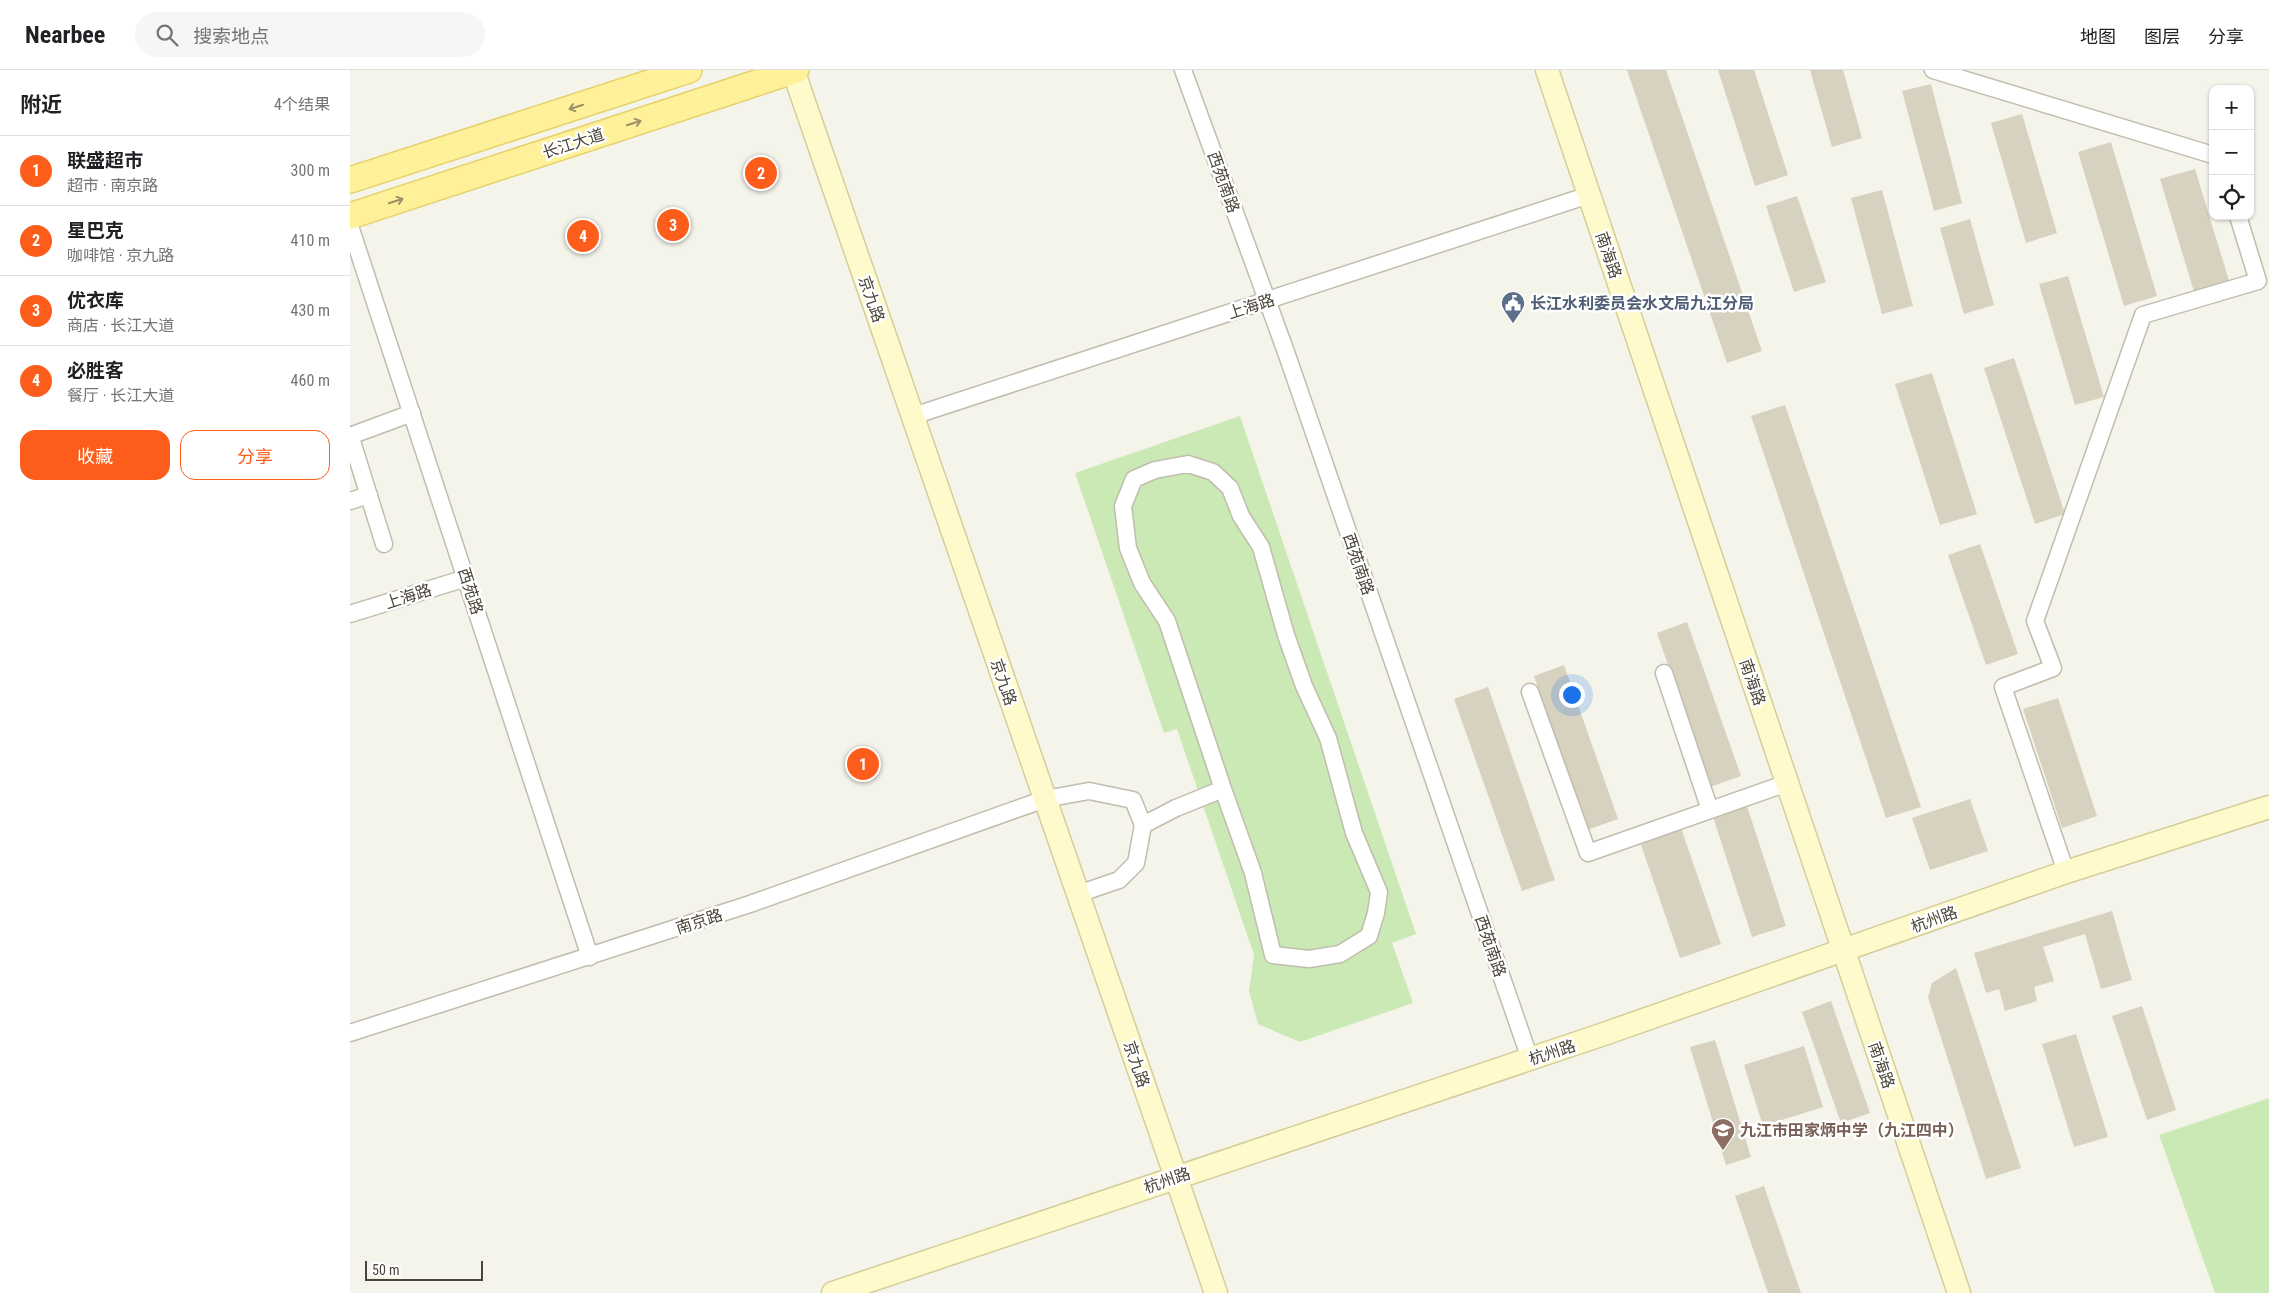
<!DOCTYPE html>
<html lang="zh">
<head>
<meta charset="utf-8">
<style>
  :root { --surface:#fff; --page:#f6f6f6; --text:#202124; --muted:#757577; --line:#e0e0e0; --accent:#fc5d1b }
  body { margin:0; font-family:"Roboto Condensed","Noto Sans SC",sans-serif; background:var(--page); color:var(--text) }
  .controls { position:absolute; right:15px; top:15px; display:grid; overflow:hidden; border-radius:10px; box-shadow:0 1px 4px #0004 }
  .controls button { width:45px; height:45px; display:grid; place-items:center; padding:0; border:0; border-bottom:1px solid var(--line); background:var(--surface); color:var(--text); font:25px sans-serif }
  .scale { position:absolute; left:15px; bottom:12px; width:118px; box-sizing:border-box; padding-left:5px; border:2px solid #4a4538; border-top:0; font-size:14px; line-height:18px; white-space:nowrap; color:#4a4538; -webkit-text-stroke:4px #fff; paint-order:stroke }
  .you { position:absolute; left:1221px; top:624px; width:18px; height:18px; margin:-12px; border:4px solid #fff; border-radius:50%; background:#1a73e8; box-shadow:0 0 0 8px #1a73e833 }
  .badge { display:grid; place-items:center; width:32px; height:32px; border-radius:50%; background:var(--accent); color:#fff; font-size:16px; font-weight:700 }
  .pin { position:absolute; translate:-50% -50%; border:2px solid #fff; box-shadow:0 1px 5px #0006 }
  .list { margin:0; padding:0; list-style:none }
  h2 { display:flex; justify-content:space-between; align-items:center; height:65px; margin:0; padding:0 20px; font-size:21px }
  h2 small { font-size:16px; font-weight:400; color:var(--muted) }
  .list li { display:grid; grid-template-columns:32px 1fr auto; gap:15px; align-items:center; box-sizing:border-box; height:70px; padding:0 20px; border-top:1px solid var(--line) }
  .list b { display:block; font-size:19px; white-space:nowrap }
  .list p { margin:0; font-size:16px; white-space:nowrap; color:var(--muted) }
  .list em { font-size:16px; font-style:normal; color:var(--muted) }
  .actions { display:flex; gap:10px; padding:15px 20px }
  .actions a { flex:1; padding:11px 0; border:1px solid var(--accent); border-radius:15px; text-align:center; font-size:18px; color:var(--accent) }
  .actions .main { background:var(--accent); color:#fff }
  .icon { flex:none; width:28px; height:28px; fill:none; stroke:currentColor; stroke-width:2; stroke-linecap:round; stroke-linejoin:round }
  .map { position:relative; flex:none; width:1919px; height:1223px; overflow:hidden }
  header { display:flex; align-items:center; gap:30px; box-sizing:border-box; height:70px; padding:0 25px; background:var(--surface); border-bottom:1px solid var(--line) }
  header strong { font-size:24px }
  nav { display:flex; gap:28px; margin-inline-start:auto; font-size:18px }
  .search { width:350px; height:45px; background:var(--page); display:flex; align-items:center; gap:12px; box-sizing:border-box; padding:0 18px; border-radius:28px; color:var(--muted); font-size:19px }
  main { display:flex }
  aside { flex:1; background:var(--surface) }
  .map>svg:first-child { display:block }
</style>
</head>
<body>
<header>
<strong>Nearbee</strong>
<div class="search"><svg class="icon" aria-label="search" viewBox="0 0 24 24"><circle cx="10" cy="10" r="6"/><path d="M15 15l6 6"/></svg>搜索地点</div>
<nav><a>地图</a><a>图层</a><a>分享</a></nav>
</header>
<main>
<aside>
<h2>附近<small>4个结果</small></h2>
<ul class="list">
<li><span class="badge">1</span><div><b>联盛超市</b><p>超市 · 南京路</p></div><em>300 m</em></li>
<li><span class="badge">2</span><div><b>星巴克</b><p>咖啡馆 · 京九路</p></div><em>410 m</em></li>
<li><span class="badge">3</span><div><b>优衣库</b><p>商店 · 长江大道</p></div><em>430 m</em></li>
<li><span class="badge">4</span><div><b>必胜客</b><p>餐厅 · 长江大道</p></div><em>460 m</em></li>
</ul>
<div class="actions"><a class="main">收藏</a><a>分享</a></div>
</aside>
<div class="map">
<svg width="1919" height="1223" viewBox="0 0 1919 1223">
  <rect width="100%" height="100%" fill="#f5f4eb"/>
  <g fill="#cae9b4">
    <path d="M 890,346 L 1066,864 L 1042,873 L 1063,933 L 950,972 L 908,954 L 899,921 L 904,885 L 827,659 L 814,663 L 725,403 Z"/>
    <path d="M 1919,1028 L 1919,1223 L 1865,1223 L 1809,1065 Z"/>
  </g>
  <g fill="#d7d1c0">
    <path d="M 1277,0 L 1316,0 L 1412,281 L 1377,293 Z"/>
    <path d="M 1368,0 L 1404,0 L 1438,105 L 1405,116 Z"/>
    <path d="M 1460,0 L 1493,0 L 1512,68 L 1482,77 Z"/>
    <path d="M 1581,14 L 1612,133 L 1584,141 L 1552,21 Z"/>
    <path d="M 1672,44 L 1707,163 L 1676,173 L 1641,53 Z"/>
    <path d="M 1761,72 L 1807,226 L 1774,236 L 1728,82 Z"/>
    <path d="M 1845,99 L 1880,214 L 1845,225 L 1810,109 Z"/>
    <path d="M 1532,120 L 1563,236 L 1532,244 L 1501,128 Z"/>
    <path d="M 1447,126 L 1476,212 L 1444,222 L 1416,136 Z"/>
    <path d="M 1620,149 L 1644,235 L 1614,244 L 1590,158 Z"/>
    <path d="M 1718,206 L 1754,327 L 1725,335 L 1689,214 Z"/>
    <path d="M 1664,288 L 1715,444 L 1685,454 L 1634,298 Z"/>
    <path d="M 1582,303 L 1627,444 L 1590,455 L 1545,314 Z"/>
    <path d="M 1435,335 L 1571,737 L 1536,748 L 1401,346 Z"/>
    <path d="M 1630,474 L 1668,584 L 1636,595 L 1598,485 Z"/>
    <path d="M 1337,552 L 1391,706 L 1360,717 L 1307,563 Z"/>
    <path d="M 1214,595 L 1268,749 L 1237,760 L 1184,606 Z"/>
    <path d="M 1138,617 L 1205,810 L 1172,821 L 1104,629 Z"/>
    <path d="M 1708,628 L 1747,746 L 1712,758 L 1673,639 Z"/>
    <path d="M 1620,729 L 1638,781 L 1580,800 L 1562,748 Z"/>
    <path d="M 1397,736 L 1436,856 L 1402,867 L 1363,747 Z"/>
    <path d="M 1330,755 L 1371,874 L 1330,888 L 1289,769 Z"/>
    <path d="M 1762,841 L 1782,910 L 1751,919 L 1735,864 L 1693,877 L 1704,911 L 1684,917 L 1687,931 L 1655,941 L 1649,919 L 1636,923 L 1624,883 Z"/>
    <path d="M 1606,898 L 1671,1098 L 1636,1109 L 1578,927 L 1582,913 Z"/>
    <path d="M 1481,931 L 1520,1043 L 1491,1053 L 1452,942 Z"/>
    <path d="M 1792,936 L 1826,1040 L 1797,1050 L 1762,946 Z"/>
    <path d="M 1726,964 L 1758,1067 L 1724,1077 L 1692,974 Z"/>
    <path d="M 1365,970 L 1401,1087 L 1376,1095 L 1340,977 Z"/>
    <path d="M 1454,976 L 1473,1037 L 1413,1056 L 1394,995 Z"/>
    <path d="M 1414,1116 L 1451,1223 L 1418,1223 L 1385,1126 Z"/>
  </g>
  <g fill="none" stroke-linecap="round" stroke-linejoin="round">
    <g stroke="#c1bdad" stroke-width="19">
      <g id="street">
        <path d="M 833,0 L 936,282 L 1180,989"/>
        <path d="M 1583,0 L 1863,85"/>
        <path d="M 0,156 L 240,887"/>
        <path d="M 563,346 L 1239,125"/>
        <path d="M 0,365 L 34,474"/>
        <path d="M 0,366 L 62,343"/>
        <path d="M 0,431 L 19,425"/>
        <path d="M 0,544 L 116,508"/>
        <path d="M 1314,603 L 1360,740"/>
        <path d="M 1180,622 L 1238,783 L 1437,713"/>
        <path d="M 1716,802 L 1653,617 L 1703,598 L 1685,551 L 1793,245 L 1908,211 L 1888,146"/>
        <path d="M 728,824 L 769,810 L 786,793 L 793,755 L 826,738 L 873,719 L 903,803 L 923,885 L 959,889 L 990,884 L 1019,866 L 1026,843 L 1029,822 L 1004,763 L 978,668 L 954,616 L 936,565 L 911,477 L 891,446 L 880,418 L 863,402 L 838,394 L 805,400 L 784,409 L 773,436 L 778,478 L 792,513 L 817,551 L 873,719"/>
        <path d="M 0,963 L 400,834 L 695,729 L 739,721 L 783,730 L 793,755"/>
      </g>
    </g>
    <g stroke="#d5ce9a" stroke-width="25">
      <g id="secondary">
        <path d="M 443,0 L 866,1223"/>
        <path d="M 1197,0 L 1609,1223"/>
        <path d="M 483,1223 L 1251,965 L 1716,802 L 1919,737"/>
      </g>
    </g>
    <g stroke="#e5d169" stroke-width="28">
      <g id="primary">
        <path d="M 0,110 L 339,0"/>
        <path d="M 0,146 L 446,0"/>
      </g>
    </g>
    <use href="#street" stroke="#fff" stroke-width="16"/>
    <use href="#secondary" stroke="#fffacb" stroke-width="22"/>
    <use href="#primary" stroke="#fff09a" stroke-width="25"/>
  </g>
  <defs><path id="oneway-shaft" d="M-6 0H5M1.5-3L5.5 0L1.5 3" fill="none" stroke-width="1.6" stroke-linecap="round" stroke-linejoin="round" transform="scale(1.25)"/></defs>
  <g stroke="#9b9264">
    <use href="#oneway-shaft" transform="translate(226 37) rotate(162)"/>
    <use href="#oneway-shaft" transform="translate(284 53) rotate(-18)"/>
    <use href="#oneway-shaft" transform="translate(46 131) rotate(-18)"/>
  </g>
  <defs>
    <g id="civic-pin" transform="scale(1.25)"><path d="M0 17L-7.5 6A9.5 9.5 0 1 1 7.5 6Z" fill="#5c6f8a" stroke="#fff"/><path d="M-.6-6.5H3V-4.5H.6V-3L4-1V1h2V6H-6V1h2V-1L-.6-3ZM-1.2 2.5V6h2.4V2.5Z" fill="#fff"/></g>
    <g id="school-pin" transform="scale(1.25)"><path d="M0 17L-7.5 6A9.5 9.5 0 1 1 7.5 6Z" fill="#8d6e63" stroke="#fff"/><path d="M0-5L7-2L0 1L-7-2ZM-4 1L0 2.5L4 1V4Q0 6-4 4Z" fill="#fff"/></g>
  </defs>
  <g fill-rule="evenodd">
    <use href="#civic-pin" x="1163" y="233"/>
    <use href="#school-pin" x="1373" y="1060"/>
  </g>
  <g text-anchor="middle" stroke-width="5" stroke-linejoin="round" paint-order="stroke">
    <g font-size="16" fill="#4a4538" stroke="#fff">
      <text transform="translate(223 73) rotate(-18)" y="6">长江大道</text>
      <text transform="translate(874 112) rotate(70)" y="6">西苑南路</text>
      <text transform="translate(1259 185) rotate(71)" y="6">南海路</text>
      <text transform="translate(522 229) rotate(71)" y="6">京九路</text>
      <text transform="translate(901 236) rotate(-18)" y="6">上海路</text>
      <text transform="translate(1009 494) rotate(71)" y="6">西苑南路</text>
      <text transform="translate(121 521) rotate(72)" y="6">西苑路</text>
      <text transform="translate(58 526) rotate(-18)" y="6">上海路</text>
      <text transform="translate(654 612) rotate(71)" y="6">京九路</text>
      <text transform="translate(1403 612) rotate(71)" y="6">南海路</text>
      <text transform="translate(1584 849) rotate(-20)" y="6">杭州路</text>
      <text transform="translate(349 851) rotate(-18)" y="6">南京路</text>
      <text transform="translate(1141 876) rotate(71)" y="6">西苑南路</text>
      <text transform="translate(1202 982) rotate(-18)" y="6">杭州路</text>
      <text transform="translate(787 994) rotate(71)" y="6">京九路</text>
      <text transform="translate(1532 995) rotate(71)" y="6">南海路</text>
      <text transform="translate(817 1110) rotate(-19)" y="6">杭州路</text>
    </g>
    <g font-size="16" font-weight="bold" fill="#4e5e75" stroke="#fff" text-anchor="start">
      <text x="1180" y="239">长江水利委员会水文局九江分局</text>
    </g>
    <g font-size="16" font-weight="bold" fill="#785e54" stroke="#fff" text-anchor="start">
      <text x="1390" y="1066">九江市田家炳中学（九江四中）</text>
    </g>
  </g>
</svg>
<div class="controls">
<button>+</button>
<button>−</button>
<button><svg class="icon" aria-label="locate" viewBox="0 0 24 24"><circle cx="12" cy="12" r="6"/><path d="M12 2v4M12 18v4M2 12h4M18 12h4"/></svg></button>
</div>
<div class="scale">50 m</div>
<div class="you"></div>
<div class="pin badge" style="left:513px;top:694px">1</div>
<div class="pin badge" style="left:411px;top:103px">2</div>
<div class="pin badge" style="left:323px;top:155px">3</div>
<div class="pin badge" style="left:233px;top:166px">4</div>
</div>
</main>
</body>
</html>
